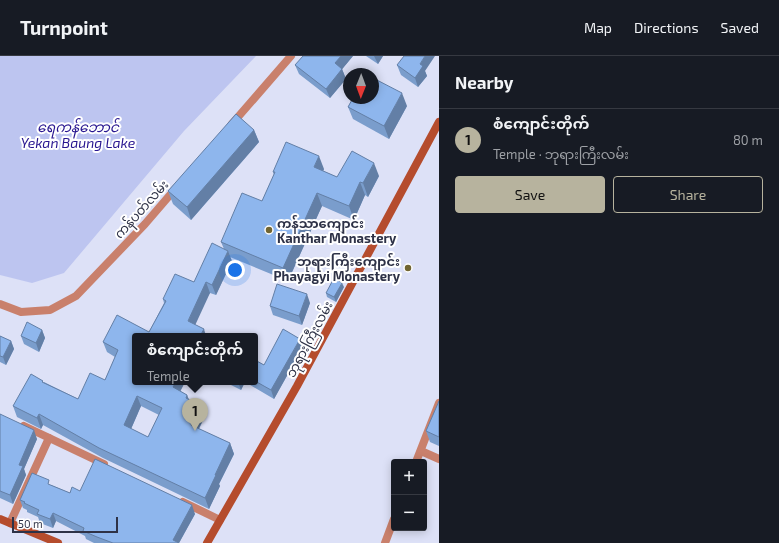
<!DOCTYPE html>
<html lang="en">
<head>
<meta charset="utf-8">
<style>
  :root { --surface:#171b24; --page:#20242c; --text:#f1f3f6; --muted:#9ea1a6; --line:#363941; --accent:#b7b39e }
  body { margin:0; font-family:"Exo 2","Noto Sans Myanmar",sans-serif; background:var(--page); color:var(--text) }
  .controls { position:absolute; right:12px; bottom:12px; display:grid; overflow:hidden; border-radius:4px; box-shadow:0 2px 10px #0003 }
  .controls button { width:36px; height:36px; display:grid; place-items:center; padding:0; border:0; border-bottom:1px solid var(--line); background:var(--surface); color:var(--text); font:20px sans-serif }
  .compass { position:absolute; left:343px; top:12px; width:36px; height:36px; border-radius:50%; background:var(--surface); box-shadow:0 2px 10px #0003; rotate:181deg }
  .scale { position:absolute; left:12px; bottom:10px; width:106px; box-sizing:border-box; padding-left:4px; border:2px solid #2e3247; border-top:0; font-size:11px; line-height:14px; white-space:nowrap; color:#2e3247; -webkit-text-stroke:3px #fff; paint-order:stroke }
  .you { position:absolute; left:235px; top:214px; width:14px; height:14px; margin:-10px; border:3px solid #fff; border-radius:50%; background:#1a73e8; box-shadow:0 0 0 6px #1a73e833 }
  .badge { display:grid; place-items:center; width:26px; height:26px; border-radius:50%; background:var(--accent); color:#111; font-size:13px; font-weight:700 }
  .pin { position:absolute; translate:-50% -33px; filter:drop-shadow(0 1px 2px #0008) }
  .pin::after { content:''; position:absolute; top:21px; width:14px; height:12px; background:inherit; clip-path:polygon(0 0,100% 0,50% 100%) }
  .popup { position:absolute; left:132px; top:277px; width:126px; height:52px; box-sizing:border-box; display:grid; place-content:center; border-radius:4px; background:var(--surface); filter:drop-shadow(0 1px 3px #0005); font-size:13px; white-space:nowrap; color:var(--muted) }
  .popup b { font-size:15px; color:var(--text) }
  .popup::after { content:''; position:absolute; left:50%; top:100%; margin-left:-8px; border:8px solid transparent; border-top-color:var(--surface) }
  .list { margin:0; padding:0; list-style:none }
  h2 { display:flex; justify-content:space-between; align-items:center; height:52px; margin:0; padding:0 16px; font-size:17px }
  h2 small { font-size:13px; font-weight:400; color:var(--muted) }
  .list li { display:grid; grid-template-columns:26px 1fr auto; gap:12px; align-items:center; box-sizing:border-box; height:56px; padding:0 16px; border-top:1px solid var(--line) }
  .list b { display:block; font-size:15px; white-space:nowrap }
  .list p { margin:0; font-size:13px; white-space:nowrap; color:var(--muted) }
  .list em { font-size:13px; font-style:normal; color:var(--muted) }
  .actions { display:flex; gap:8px; padding:12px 16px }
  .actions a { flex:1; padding:9px 0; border:1px solid var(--accent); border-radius:4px; text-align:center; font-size:14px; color:var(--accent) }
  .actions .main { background:var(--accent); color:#111 }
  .map { position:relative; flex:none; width:439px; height:487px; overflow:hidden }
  header { display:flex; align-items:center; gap:24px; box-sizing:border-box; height:56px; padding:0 20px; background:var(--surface); border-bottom:1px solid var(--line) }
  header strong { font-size:19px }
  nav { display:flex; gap:22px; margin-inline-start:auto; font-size:14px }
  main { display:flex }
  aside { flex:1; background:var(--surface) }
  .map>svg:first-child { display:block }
</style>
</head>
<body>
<header>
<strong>Turnpoint</strong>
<nav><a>Map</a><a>Directions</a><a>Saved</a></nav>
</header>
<main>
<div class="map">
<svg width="439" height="487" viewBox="0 0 439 487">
  <rect width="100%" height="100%" fill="#dde1f7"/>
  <path fill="#bdc5f0" d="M 0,0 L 256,0 L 184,75 L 64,217 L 32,227 L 0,219 Z"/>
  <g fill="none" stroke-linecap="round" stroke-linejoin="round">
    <g stroke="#c9806c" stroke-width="8">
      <path d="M 231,69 L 291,0"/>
      <path d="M 0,248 L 21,256 L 50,254 L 76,240 L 145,168 L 176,132"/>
      <path d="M 24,370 L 104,408"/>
      <path d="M 421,395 L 439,403"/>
      <path d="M 416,406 L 439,347"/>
      <path d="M 183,446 L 220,464"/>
      <path d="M 10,467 L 49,382"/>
      <path d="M 385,487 L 394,463"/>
    </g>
    <g stroke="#b54c2d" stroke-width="8">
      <path d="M 0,463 L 58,487"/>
      <path d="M 207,487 L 297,330 L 439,66"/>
    </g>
  </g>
  <g fill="#7a9dcc" fill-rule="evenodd">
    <path d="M 353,0 L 342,13 L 346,23 L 330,42 L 299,18 L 295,9 Z"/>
    <path d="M 366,0 L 383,0 L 378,8 Z"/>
    <path d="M 397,9 L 425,15 L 427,20 L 418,31 L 401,19 Z"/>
    <path d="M 407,50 L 389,83 L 353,63 L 348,51 Z"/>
    <path d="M 254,74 L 259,86 L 191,164 L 173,148 L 168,135 Z"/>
    <path d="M 324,113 L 323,115 L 337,121 L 379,120 L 368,141 L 365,139 L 354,164 L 322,150 L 288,225 L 230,201 L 232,205 L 216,239 L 210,237 L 135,326 L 185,326 L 180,335 L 187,339 L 189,344 L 201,350 L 205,360 L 199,373 L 230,387 L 234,398 L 219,428 L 220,430 L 209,453 L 103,402 L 43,369 L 41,373 L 17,361 L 13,350 L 44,326 L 78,343 L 105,324 L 115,301 L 107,296 L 103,286 L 149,276 L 164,247 L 163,243 L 194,226 L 224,193 L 221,186 L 262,145 L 274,119 L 273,116 ZM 141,350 L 159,359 L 148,381 L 131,373 Z"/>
    <path d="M 344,231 L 336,246 L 327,241 L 326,237 Z"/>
    <path d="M 310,247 L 302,269 L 273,259 L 270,250 Z"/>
    <path d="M 42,274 L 45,282 L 39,296 L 24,288 L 21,280 Z"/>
    <path d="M 0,280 L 11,285 L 14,293 L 6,309 L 0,306 Z"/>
    <path d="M 303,291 L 274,343 L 245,326 L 241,334 L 225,326 L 255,326 L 255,304 L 264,309 Z"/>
    <path d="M 439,345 L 439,390 L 430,386 L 426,375 Z"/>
    <path d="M 0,358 L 37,383 L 24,413 L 26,419 L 13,448 L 0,442 Z"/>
    <path d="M 51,429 L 70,437 L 80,435 L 195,458 L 179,487 L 94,487 L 86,483 L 85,480 L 56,465 L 53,472 L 40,467 L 38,461 L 27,456 L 27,454 L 23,452 L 20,444 Z"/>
  </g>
  <g fill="#637fa6">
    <path d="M 341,0 L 353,0 L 339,17 L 335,7 Z"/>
    <path d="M 374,0 L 383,0 L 378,8 Z"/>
    <path d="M 425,0 L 435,0 L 425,15 L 427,20 L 418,31 L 415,22 L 420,8 Z"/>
    <path d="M 342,13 L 346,23 L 330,42 L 326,33 Z"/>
    <path d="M 402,37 L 407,50 L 389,83 L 384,70 Z"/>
    <path d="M 254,74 L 259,86 L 191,164 L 187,151 Z"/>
    <path d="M 319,100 L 324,113 L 319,124 L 314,111 Z"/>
    <path d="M 374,107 L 379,120 L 368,141 L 363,127 Z"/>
    <path d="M 360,126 L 365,139 L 354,164 L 349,150 Z"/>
    <path d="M 317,137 L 322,150 L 288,225 L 283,212 Z"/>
    <path d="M 228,195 L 232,205 L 216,239 L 212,229 Z"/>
    <path d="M 206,226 L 210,237 L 192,276 L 188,265 Z"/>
    <path d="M 342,227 L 344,231 L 336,246 L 334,241 Z"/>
    <path d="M 307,238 L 310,247 L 302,269 L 299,260 Z"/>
    <path d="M 204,273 L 206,280 L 200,280 Z"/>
    <path d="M 42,274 L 45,282 L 39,296 L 36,287 Z"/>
    <path d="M 300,283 L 303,291 L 274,343 L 271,334 Z"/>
    <path d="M 11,285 L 14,293 L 6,309 L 3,301 Z"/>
    <path d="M 176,326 L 185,326 L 177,342 L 173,331 Z"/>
    <path d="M 238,326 L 245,326 L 241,334 Z"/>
    <path d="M 187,339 L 191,349 L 186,342 Z"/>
    <path d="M 137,340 L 141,350 L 128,380 L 124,369 Z"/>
    <path d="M 201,350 L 205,360 L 195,380 L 191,369 Z"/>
    <path d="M 39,358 L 43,369 L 41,373 L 37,362 Z"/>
    <path d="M 34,374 L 37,383 L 24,413 L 26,419 L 13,448 L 10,439 L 19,409 Z"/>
    <path d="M 230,387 L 234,398 L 219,428 L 220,430 L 209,453 L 205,442 L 215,419 Z"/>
    <path d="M 192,449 L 195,458 L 179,487 L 173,484 Z"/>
    <path d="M 53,457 L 56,465 L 53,472 L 50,463 Z"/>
  </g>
  <g fill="#8eb6ed" stroke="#637fa6" fill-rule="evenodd">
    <path d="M 303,0 L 341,0 L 335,7 L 342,13 L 326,33 L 295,9 Z"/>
    <path d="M 404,0 L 425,0 L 420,8 L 423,10 L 415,22 L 397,9 Z"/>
    <path d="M 373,22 L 402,37 L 384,70 L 348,51 L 353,42 L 373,42 Z"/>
    <path d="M 236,58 L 254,74 L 187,151 L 168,135 Z"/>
    <path d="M 286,86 L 319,100 L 314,111 L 337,121 L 352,95 L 374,107 L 363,127 L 360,126 L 349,150 L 317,137 L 283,212 L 221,186 L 242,137 L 262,145 L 275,116 L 273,116 Z"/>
    <path d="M 212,187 L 228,195 L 212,229 L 206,226 L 188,265 L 204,273 L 200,280 L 135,280 L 135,326 L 176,326 L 173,331 L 187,339 L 186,342 L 201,350 L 191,369 L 230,387 L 215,419 L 216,419 L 205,442 L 99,392 L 39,358 L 37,362 L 13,350 L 31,318 L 43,325 L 42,326 L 78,343 L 90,317 L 105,324 L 118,294 L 103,286 L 117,259 L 149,276 L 166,245 L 163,243 L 175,218 L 194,226 ZM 137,340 L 162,352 L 148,381 L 124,369 Z"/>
    <path d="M 334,222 L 342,227 L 334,241 L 326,237 Z"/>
    <path d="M 277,228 L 307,238 L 299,260 L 270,250 Z"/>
    <path d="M 27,266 L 42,274 L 36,287 L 21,280 Z"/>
    <path d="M 283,273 L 300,283 L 271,334 L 255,325 L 255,304 L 264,309 Z"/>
    <path d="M 0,280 L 11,285 L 3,301 L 0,300 Z"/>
    <path d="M 439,345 L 439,381 L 426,375 Z"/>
    <path d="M 0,358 L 34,374 L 19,409 L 23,410 L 10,439 L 0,435 Z"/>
    <path d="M 95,403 L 192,449 L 173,484 L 179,487 L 113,487 L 97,481 L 83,475 L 84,472 L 53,457 L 50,463 L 37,458 L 39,454 L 24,447 L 25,446 L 20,444 L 32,417 L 49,424 L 48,428 L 70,437 L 72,431 L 80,435 Z"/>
  </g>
  <g fill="#716532" stroke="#fff" stroke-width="1.5">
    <circle cx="269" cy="174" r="4"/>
    <circle cx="408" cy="212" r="4"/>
  </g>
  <g text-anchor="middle" stroke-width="4" stroke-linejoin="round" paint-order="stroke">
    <g font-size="13" fill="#2e3247" stroke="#fff">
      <text transform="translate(141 153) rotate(-48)" y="5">ကန်ပတ်လမ်း</text>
      <text transform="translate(309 283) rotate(-62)" y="5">ဘုရားကြီးလမ်း</text>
    </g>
    <g font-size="13" font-weight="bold" fill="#2e3247" stroke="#fff" text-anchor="start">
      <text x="277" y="172">ကန်သာကျောင်း<tspan x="277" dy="15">Kanthar Monastery</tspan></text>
      <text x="400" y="210" text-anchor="end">ဘုရားကြီးကျောင်း<tspan x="400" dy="15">Phayagyi Monastery</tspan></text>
    </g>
    <g font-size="14" font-style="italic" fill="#281690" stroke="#fff">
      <text x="78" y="76">ရေကန်ဘောင်<tspan x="78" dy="16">Yekan Baung Lake</tspan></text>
    </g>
  </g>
</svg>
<div class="controls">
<button>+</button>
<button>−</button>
</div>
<svg class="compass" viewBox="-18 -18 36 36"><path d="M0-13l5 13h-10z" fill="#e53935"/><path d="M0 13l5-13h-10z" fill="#9ea1a6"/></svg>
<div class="scale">50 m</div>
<div class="you"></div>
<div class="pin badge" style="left:195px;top:375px">1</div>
<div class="popup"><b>စံကျောင်းတိုက်</b>Temple</div>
</div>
<aside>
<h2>Nearby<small></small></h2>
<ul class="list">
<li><span class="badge">1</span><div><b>စံကျောင်းတိုက်</b><p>Temple · ဘုရားကြီးလမ်း</p></div><em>80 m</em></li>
</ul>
<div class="actions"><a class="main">Save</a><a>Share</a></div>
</aside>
</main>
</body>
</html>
